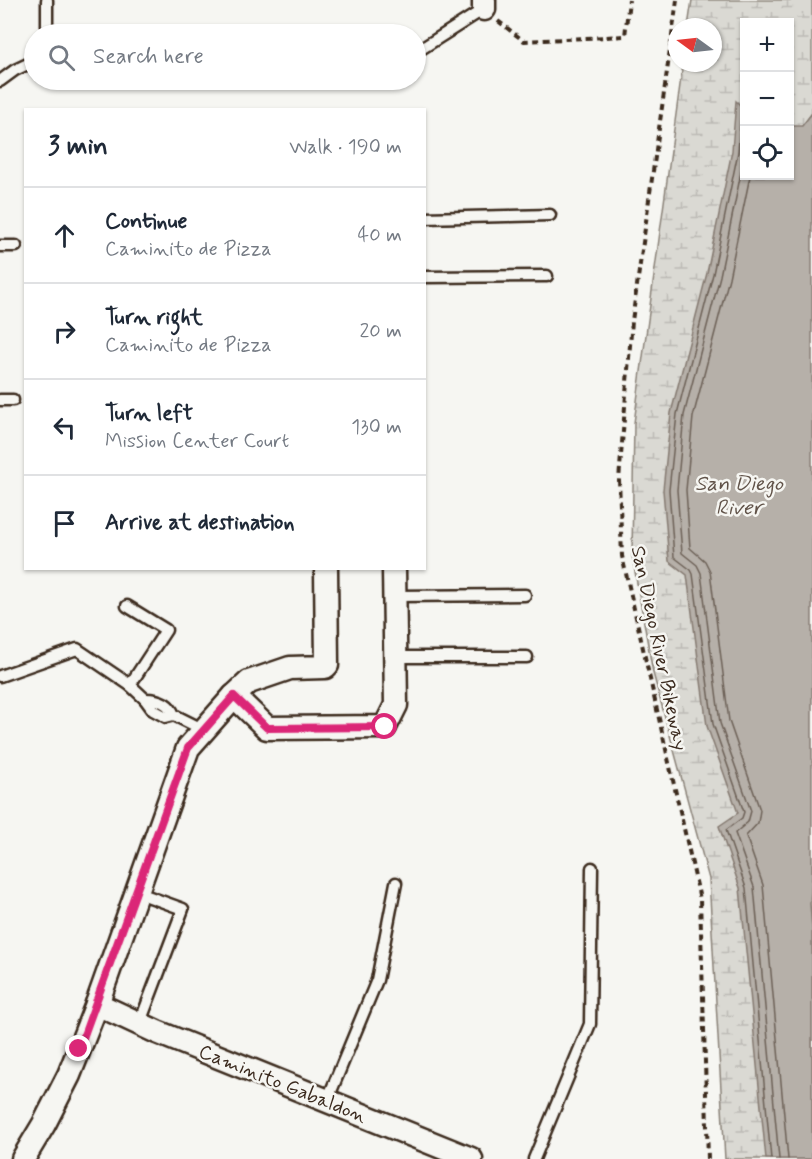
<!DOCTYPE html>
<html lang="en">
<head>
<meta charset="utf-8">
<style>
  :root { --surface:#fff; --page:#f6f6f7; --text:#1f2937; --muted:#747a83; --line:#e0e1e3 }
  body { margin:0; font-family:Mynerve,sans-serif; background:var(--page); color:var(--text) }
  .controls { position:absolute; right:18px; top:18px; display:grid; overflow:hidden; border-radius:0px; box-shadow:0 2px 4px #0004 }
  .controls button { width:54px; height:54px; display:grid; place-items:center; padding:0; border:0; border-bottom:2px solid var(--line); background:var(--surface); color:var(--text); font:30px sans-serif }
  .compass { position:absolute; left:668px; top:18px; width:54px; height:54px; border-radius:50%; background:var(--surface); box-shadow:0 2px 4px #0004; rotate:285deg }
  .stop { position:absolute; width:18px; height:18px; margin:-14px; border:4px solid #db2777; border-radius:50%; background:#fff }
  .stop.end { background:#db2777; border-color:#fff; box-shadow:0 2px 6px #0008 }
  .list { margin:0; padding:0; list-style:none }
  h2 { display:flex; justify-content:space-between; align-items:center; height:78px; margin:0; padding:0 24px; font-size:26px }
  h2 small { font-size:20px; font-weight:400; color:var(--muted) }
  .list li { display:grid; grid-template-columns:39px 1fr auto; gap:18px; align-items:center; box-sizing:border-box; height:96px; padding:0 24px; border-top:2px solid var(--line) }
  .list b { display:block; font-size:22px; white-space:nowrap }
  .list p { margin:0; font-size:20px; white-space:nowrap; color:var(--muted) }
  .list em { font-size:20px; font-style:normal; color:var(--muted) }
  .icon { flex:none; width:33px; height:33px; fill:none; stroke:currentColor; stroke-width:2; stroke-linecap:round; stroke-linejoin:round }
  .map { position:relative; flex:none; width:812px; height:1159px; overflow:hidden }
  .search { position:absolute; background:var(--surface); box-shadow:0 2px 4px #0004; left:24px; top:24px; width:402px; height:66px; display:flex; align-items:center; gap:15px; box-sizing:border-box; padding:0 21px; border-radius:33px; color:var(--muted); font-size:22px }
  .panel { position:absolute; background:var(--surface); box-shadow:0 2px 4px #0004; left:24px; top:108px; width:402px; height:462px; border-radius:0px }
  .map>svg:first-child { display:block }
</style>
</head>
<body>
<div class="map">
<svg width="812" height="1159" viewBox="0 0 812 1159">
  <defs>
    <pattern id="wetland-marsh" width="20" height="14" patternUnits="userSpaceOnUse" patternTransform="scale(1.5)"><rect width="20" height="14" fill="#dad9d3"/><path d="M1 5h8M5 5V1M11 12h8M15 12V8" fill="none" stroke="#bcbab5"/></pattern>
  </defs>
  <rect width="100%" height="100%" fill="#f6f6f2"/>
  <filter id="ink" filterUnits="userSpaceOnUse"><feTurbulence type="fractalNoise" baseFrequency=".0167" numOctaves="2"/><feDisplacementMap in="SourceGraphic" scale="12" xChannelSelector="R" yChannelSelector="G"/><feConvolveMatrix kernelMatrix="1 2 1 2 8 2 1 2 1" color-interpolation-filters="sRGB"/></filter>
  <g filter="url(#ink)">
    <path fill="url(#wetland-marsh)" stroke="#8a8278" stroke-width="1.5" d="M 692,0 L 812,0 L 812,113 L 802,126 L 790,175 L 790,22 L 744,22 L 744,176 L 789,176 L 812,874 L 812,1159 L 725,1159 L 709,879 L 653,673 L 632,555 L 634,423 L 683,63 L 713,63 L 713,27 L 688,27 Z"/>
    <path fill="#b6b0a9" stroke="#857a71" stroke-width="1.5" d="M 736,101 L 744,109 L 744,176 L 790,176 L 790,126 L 802,126 L 812,113 L 812,874 L 810,904 L 812,930 L 812,1159 L 766,1159 L 740,888 L 719,826 L 738,813 L 707,726 L 687,575 L 669,561 L 663,490 L 671,413 L 707,273 L 732,151 Z"/>
    <g fill="none" stroke-linecap="round" stroke-linejoin="round">
      <g stroke="#6c6056" stroke-width="1.5">
        <path d="M 744,113 L 741,115 L 738,152 L 713,274 L 677,414 L 669,490 L 674,557 L 691,570 L 693,574 L 713,724 L 744,812 L 742,818 L 726,830 L 746,888 L 771,1159"/>
        <path d="M 744,158 L 720,276 L 684,415 L 677,490 L 682,553 L 697,565 L 701,573 L 720,723 L 751,811 L 748,822 L 735,833 L 754,887 L 779,1159"/>
        <path d="M 750,176 L 729,278 L 693,417 L 686,490 L 690,548 L 705,561 L 710,571 L 729,721 L 760,810 L 758,823 L 746,836 L 763,885 L 788,1159"/>
      </g>
      <g stroke="#3b2a1e" stroke-width="15">
        <g id="service">
          <path d="M 47,0 L 47,34"/>
          <path d="M 416,50 L 421,49 L 484,9"/>
          <path d="M 0,81 L 15,70 L 34,61"/>
          <path d="M 424,218 L 550,215"/>
          <path d="M 0,246 L 16,246"/>
          <path d="M 424,277 L 547,276"/>
          <path d="M 0,400 L 13,400"/>
          <path d="M 395,596 L 525,595"/>
          <path d="M 127,606 L 166,630 L 130,685"/>
          <path d="M 395,657 L 527,657"/>
          <path d="M 0,676 L 77,649 L 130,685 L 145,699 L 153,710 L 166,717 L 174,715"/>
          <path d="M 145,699 C 158,699 169,702 174,715 L 204,730"/>
          <path d="M 136,892 L 183,909 L 139,1025"/>
          <path d="M 327,1101 L 377,980 L 396,883"/>
          <path d="M 534,1159 L 590,1024 L 592,868"/>
        </g>
      </g>
      <g stroke="#3b2a1e" stroke-width="27">
        <g id="minor">
          <path d="M 484,0 L 484,9"/>
          <path d="M 234,696 L 267,728 L 385,727 L 396,705 L 394,568"/>
          <path d="M 97,1004 L 157,1032 L 471,1159"/>
          <path d="M 23,1159 L 44,1124 L 69,1075 L 97,1004 L 188,748 L 234,696 L 249,682 L 290,668 L 325,667 L 327,665 L 326,568"/>
        </g>
      </g>
      <g stroke="#3b2a1e" stroke-width="4" stroke-dasharray="6 4.5" stroke-linecap="butt">
        <path d="M 677,0 L 632,321 L 619,480 L 622,556 L 700,899 L 708,1159"/>
        <path d="M 498,21 L 524,41 L 625,36 L 629,0"/>
      </g>
      <use href="#service" stroke="#f6f6f2" stroke-width="10"/>
      <use href="#minor" stroke="#f6f6f2" stroke-width="22"/>
    </g>
  </g>
  <g fill="none" stroke-linecap="round" stroke-linejoin="round" filter="url(#ink)">
    <path stroke="#db2777" stroke-width="8" d="M 79,1049 L 188,748 L 234,696 L 267,728 L 385,727"/>
  </g>
  <g text-anchor="middle" stroke-width="5" stroke-linejoin="round" paint-order="stroke">
    <g font-size="20" fill="#3b2a1e" stroke="#f6f6f2">
      <text transform="translate(660 648) rotate(78)" y="7">San Diego River Bikeway</text>
      <text transform="translate(283 1083) rotate(22)" y="7">Caminito Gabaldon</text>
    </g>
    <g font-size="21" font-style="italic" fill="#605248" stroke="#f6f6f2">
      <text x="739" y="490">San Diego<tspan x="739" dy="24">River</tspan></text>
    </g>
  </g>
</svg>
<div class="controls">
<button>+</button>
<button>−</button>
<button><svg class="icon" aria-label="locate" viewBox="0 0 24 24"><circle cx="12" cy="12" r="6"/><path d="M12 2v4M12 18v4M2 12h4M18 12h4"/></svg></button>
</div>
<svg class="compass" viewBox="-18 -18 36 36"><path d="M0-13l5 13h-10z" fill="#e53935"/><path d="M0 13l5-13h-10z" fill="#747a83"/></svg>
<div class="stop" style="left:385px;top:727px"></div>
<div class="stop end" style="left:79px;top:1049px"></div>
<div class="search"><svg class="icon" aria-label="search" viewBox="0 0 24 24"><circle cx="10" cy="10" r="6"/><path d="M15 15l6 6"/></svg>Search here</div>
<section class="panel">
<h2>3 min<small>Walk · 190 m</small></h2>
<ul class="list">
<li><svg class="icon" aria-label="ahead" viewBox="0 0 24 24"><path d="M12 20V5M6 11l6-6 6 6"/></svg><div><b>Continue</b><p>Caminito de Pizza</p></div><em>40 m</em></li>
<li><svg class="icon" aria-label="right" viewBox="0 0 24 24"><path d="M7 20v-9h11M14 6l5 5-5 5"/></svg><div><b>Turn right</b><p>Caminito de Pizza</p></div><em>20 m</em></li>
<li><svg class="icon" aria-label="left" viewBox="0 0 24 24"><path d="M17 20v-9H6M10 6l-5 5 5 5"/></svg><div><b>Turn left</b><p>Mission Center Court</p></div><em>130 m</em></li>
<li><svg class="icon" aria-label="arrive" viewBox="0 0 24 24"><path d="M6 21V4h12l-3 4 3 4H6"/></svg><div><b>Arrive at destination</b></div></li>
</ul>
</section>
</div>
</body>
</html>
